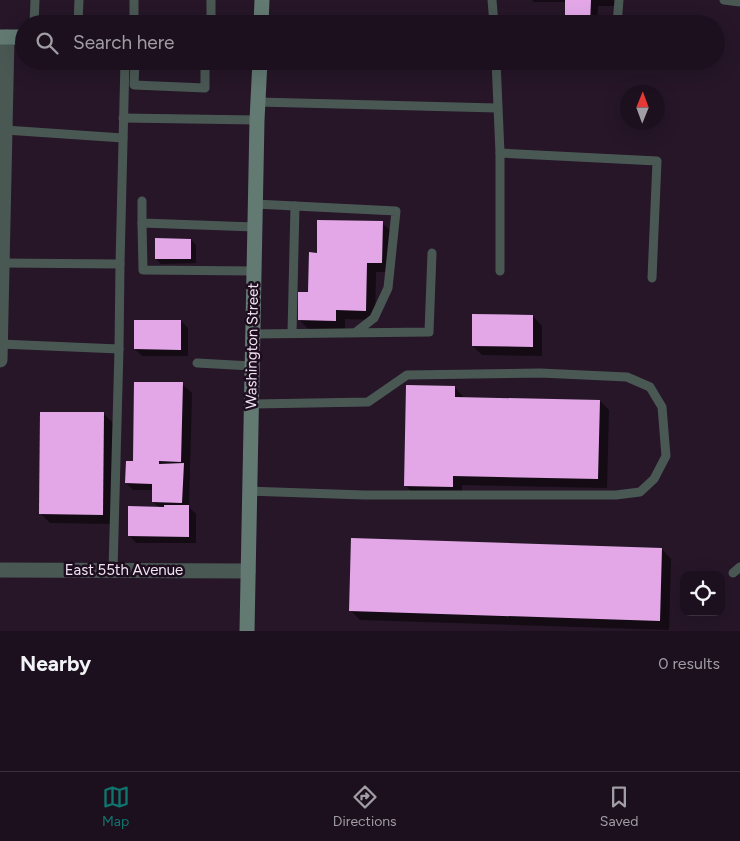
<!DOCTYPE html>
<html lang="en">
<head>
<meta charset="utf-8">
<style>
  :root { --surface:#1c101e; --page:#251927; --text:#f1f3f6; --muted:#a09da4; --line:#3a303c; --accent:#0f766e }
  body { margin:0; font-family:Figtree,sans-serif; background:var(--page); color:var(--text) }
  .controls { position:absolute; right:15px; bottom:15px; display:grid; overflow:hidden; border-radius:10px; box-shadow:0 5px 20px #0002 }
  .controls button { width:45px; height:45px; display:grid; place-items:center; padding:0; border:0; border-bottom:1px solid var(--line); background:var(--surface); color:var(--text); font:25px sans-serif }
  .compass { position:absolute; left:620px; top:85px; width:45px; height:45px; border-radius:50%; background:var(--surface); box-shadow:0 5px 20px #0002; rotate:1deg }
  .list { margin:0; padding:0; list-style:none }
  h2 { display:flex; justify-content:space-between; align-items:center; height:65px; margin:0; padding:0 20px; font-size:21px }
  h2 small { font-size:16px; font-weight:400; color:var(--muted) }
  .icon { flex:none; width:28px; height:28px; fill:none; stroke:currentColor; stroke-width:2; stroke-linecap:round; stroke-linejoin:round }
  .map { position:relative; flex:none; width:740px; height:631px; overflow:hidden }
  .search { position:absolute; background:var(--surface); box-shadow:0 5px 20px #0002; left:15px; right:15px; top:15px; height:55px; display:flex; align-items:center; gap:12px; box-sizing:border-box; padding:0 18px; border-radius:28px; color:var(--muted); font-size:19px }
  .sheet { height:140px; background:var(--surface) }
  nav { display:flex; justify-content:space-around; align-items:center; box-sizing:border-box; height:70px; border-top:1px solid var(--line); background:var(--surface); font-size:14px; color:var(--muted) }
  nav a { display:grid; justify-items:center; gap:2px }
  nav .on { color:var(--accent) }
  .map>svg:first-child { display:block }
</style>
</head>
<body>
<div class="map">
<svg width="740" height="631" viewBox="0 0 740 631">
  <rect width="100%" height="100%" fill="#261628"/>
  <g fill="#0007">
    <path d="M 532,0 L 619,0 L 619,6 L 598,6 L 597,24 L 566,24 L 566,2 L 534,2 Z"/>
    <path d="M 382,223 L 392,232 L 391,272 L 376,272 L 375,320 L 345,319 L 345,330 L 308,329 L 299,319 L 309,293 L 318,254 Z"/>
    <path d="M 191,240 L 196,245 L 196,263 L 161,264 L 156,259 Z"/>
    <path d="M 533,316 L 542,326 L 542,356 L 482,355 L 473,346 Z"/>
    <path d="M 181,321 L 188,328 L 188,356 L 142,356 L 135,349 Z"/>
    <path d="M 182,384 L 192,393 L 189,507 L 196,514 L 196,543 L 136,543 L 129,535 L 160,508 L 153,502 L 154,490 L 133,490 L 126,483 Z"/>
    <path d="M 455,387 L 464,398 L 600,401 L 609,410 L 607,488 L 462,485 L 462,496 L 415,495 L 405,485 Z"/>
    <path d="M 104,414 L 113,423 L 112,524 L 50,523 L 40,513 Z"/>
    <path d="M 662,549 L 671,559 L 669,630 L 360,620 L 350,610 Z"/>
  </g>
  <g fill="#e3a7e8">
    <path d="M 565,0 L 591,0 L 590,24 L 565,24 Z"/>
    <path d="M 317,220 L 383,221 L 382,263 L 367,263 L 366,311 L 336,310 L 336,321 L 298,320 L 298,292 L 308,292 L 309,252 L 317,253 Z"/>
    <path d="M 155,238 L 191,239 L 191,259 L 155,259 Z"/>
    <path d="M 472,314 L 533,315 L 533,347 L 472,346 Z"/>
    <path d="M 134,320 L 181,320 L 181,350 L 134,349 Z"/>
    <path d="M 134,382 L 183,382 L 181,462 L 159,461 L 159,464 L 184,463 L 182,503 L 152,502 L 152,484 L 125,483 L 126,461 L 133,461 Z"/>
    <path d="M 406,385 L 455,386 L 455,397 L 600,400 L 598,479 L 453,476 L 453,487 L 404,486 Z"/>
    <path d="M 40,412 L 104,412 L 103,515 L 39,514 Z"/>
    <path d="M 164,505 L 189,505 L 189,537 L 128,536 L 128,506 L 164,507 Z"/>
    <path d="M 351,538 L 662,548 L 660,621 L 349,611 Z"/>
  </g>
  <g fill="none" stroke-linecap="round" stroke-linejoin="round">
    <g stroke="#4a5854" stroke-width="9">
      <path d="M 492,0 L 494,24"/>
      <path d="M 724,0 L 740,2"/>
      <path d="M 34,24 L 35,0"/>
      <path d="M 78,24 L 79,0"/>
      <path d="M 134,24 L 134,0"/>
      <path d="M 211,24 L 211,0"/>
      <path d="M 617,24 L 619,0"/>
      <path d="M 135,61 L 134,85 L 205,88 L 205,63 L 159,61"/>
      <path d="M 496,61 L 500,153 L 500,271"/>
      <path d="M 258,102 L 497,108"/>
      <path d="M 123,118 L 257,120"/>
      <path d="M 5,130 L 123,138"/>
      <path d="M 500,153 L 657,161 L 652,278"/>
      <path d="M 142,201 L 142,223 L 255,227"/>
      <path d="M 255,204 L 396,211 L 388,288 L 374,318 L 356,332"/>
      <path d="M 142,223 L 143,270 L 254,271"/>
      <path d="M 120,264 L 125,61"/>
      <path d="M 292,333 L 295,206"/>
      <path d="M 253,334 L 429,332 L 432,253"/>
      <path d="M 0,344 L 119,349 L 120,264 L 2,263"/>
      <path d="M 197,363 L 252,366"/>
      <path d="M 250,491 L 364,495 L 616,495 L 640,492 L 654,479 L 666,456 L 662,407 L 650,387 L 627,377 L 540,373 L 407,375 L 368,402 L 251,404"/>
      <path d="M 113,570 L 119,349"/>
      <path d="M 733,573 L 740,567"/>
    </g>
    <g stroke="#4a5854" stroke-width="15">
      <path d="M 0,360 L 7,37"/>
      <path d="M 0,570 L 248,571"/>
    </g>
    <g stroke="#637a73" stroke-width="15">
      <path d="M 261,24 L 262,0"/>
      <path d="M 0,37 L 24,37"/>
      <path d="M 247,631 L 257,120 L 260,61"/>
    </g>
  </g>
  <g text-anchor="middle" stroke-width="5" stroke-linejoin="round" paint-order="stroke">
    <g font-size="15" fill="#f0e4f1" stroke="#1d0d1e">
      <text transform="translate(252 346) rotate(-89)" y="5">Washington Street</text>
      <text x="124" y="575">East 55th Avenue</text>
    </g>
  </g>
</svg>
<div class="controls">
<button><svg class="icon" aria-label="locate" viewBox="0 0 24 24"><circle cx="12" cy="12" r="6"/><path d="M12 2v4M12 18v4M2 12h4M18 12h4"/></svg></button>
</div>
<svg class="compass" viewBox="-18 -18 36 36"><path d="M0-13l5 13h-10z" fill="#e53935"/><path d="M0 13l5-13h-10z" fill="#a09da4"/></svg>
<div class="search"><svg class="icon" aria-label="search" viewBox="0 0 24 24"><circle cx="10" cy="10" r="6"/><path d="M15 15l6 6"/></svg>Search here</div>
</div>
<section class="sheet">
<h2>Nearby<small>0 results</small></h2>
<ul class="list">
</ul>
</section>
<nav>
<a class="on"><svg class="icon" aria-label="map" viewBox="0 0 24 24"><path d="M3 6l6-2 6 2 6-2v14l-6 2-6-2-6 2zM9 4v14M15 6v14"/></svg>Map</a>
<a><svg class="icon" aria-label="directions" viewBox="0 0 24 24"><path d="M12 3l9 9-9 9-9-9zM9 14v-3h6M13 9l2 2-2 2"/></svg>Directions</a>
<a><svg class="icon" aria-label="saved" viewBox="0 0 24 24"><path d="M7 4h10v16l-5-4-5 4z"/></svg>Saved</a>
</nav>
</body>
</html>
